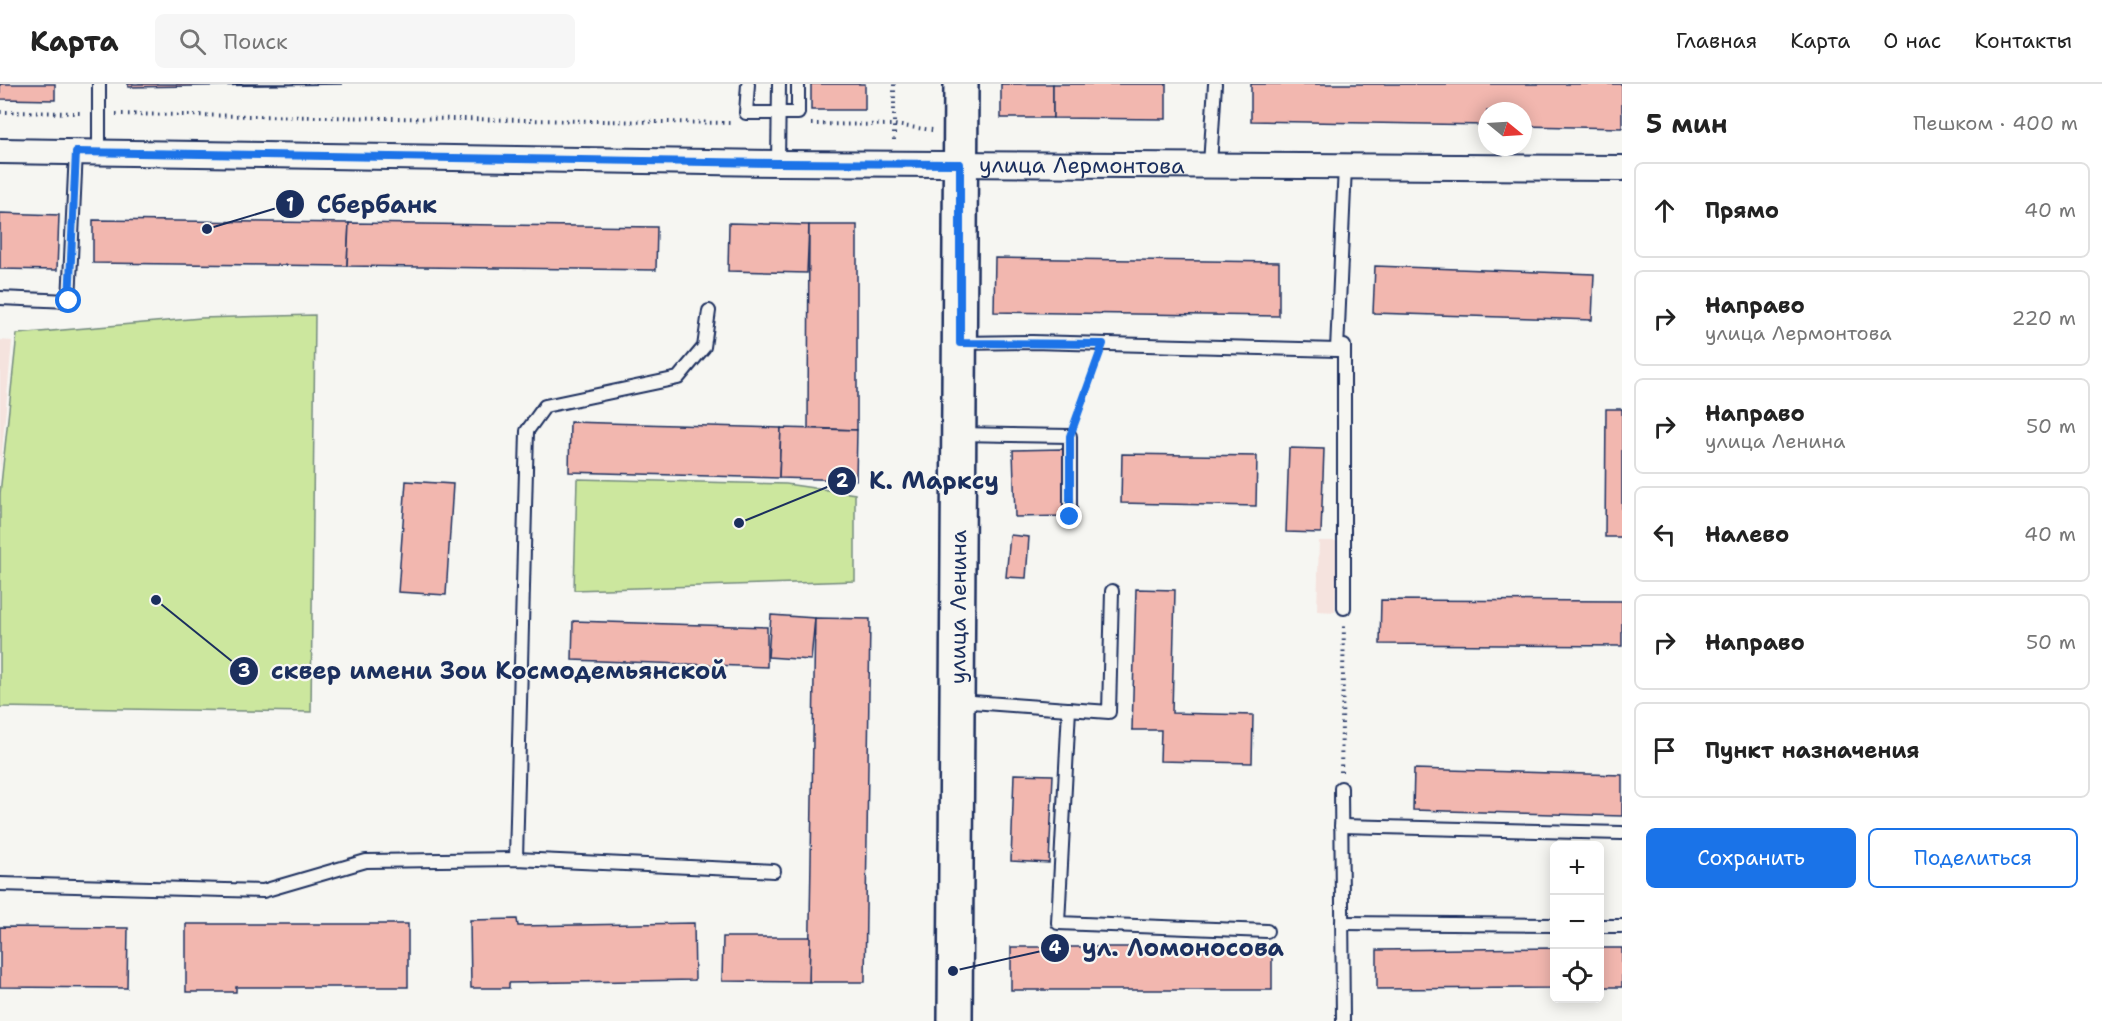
<!DOCTYPE html>
<html lang="ru">
<head>
<meta charset="utf-8">
<style>
  :root { --surface:#fff; --page:#f6f6f6; --text:#222; --muted:#767676; --line:#e0e0e0; --accent:#1a73e8 }
  body { margin:0; font-family:"Shantell Sans",sans-serif; background:var(--page); color:var(--text) }
  .controls { position:absolute; right:18px; bottom:18px; display:grid; overflow:hidden; border-radius:9px; box-shadow:0 3px 15px #0003 }
  .controls button { width:54px; height:54px; display:grid; place-items:center; padding:0; border:0; border-bottom:2px solid var(--line); background:var(--surface); color:var(--text); font:30px sans-serif }
  .compass { position:absolute; left:1478px; top:18px; width:54px; height:54px; border-radius:50%; background:var(--surface); box-shadow:0 3px 15px #0003; rotate:108deg }
  .stop { position:absolute; width:18px; height:18px; margin:-14px; border:4px solid #1a73e8; border-radius:50%; background:#fff }
  .stop.end { background:#1a73e8; border-color:#fff; box-shadow:0 2px 6px #0008 }
  .list { margin:0; padding:0; list-style:none }
  h2 { display:flex; justify-content:space-between; align-items:center; height:78px; margin:0; padding:0 24px; font-size:26px }
  h2 small { font-size:20px; font-weight:400; color:var(--muted) }
  .list li { display:grid; grid-template-columns:39px 1fr auto; gap:18px; align-items:center; box-sizing:border-box; height:96px; margin:0 12px 12px; padding:0 12px; border:2px solid var(--line); border-radius:9px }
  .list b { display:block; font-size:22px; white-space:nowrap }
  .list p { margin:0; font-size:20px; white-space:nowrap; color:var(--muted) }
  .list em { font-size:20px; font-style:normal; color:var(--muted) }
  .actions { display:flex; gap:12px; padding:18px 24px }
  .actions a { flex:1; padding:14px 0; border:2px solid var(--accent); border-radius:9px; text-align:center; font-size:21px; color:var(--accent) }
  .actions .main { background:var(--accent); color:#fff }
  .icon { flex:none; width:33px; height:33px; fill:none; stroke:currentColor; stroke-width:2; stroke-linecap:round; stroke-linejoin:round }
  .map { position:relative; flex:none; width:1622px; height:937px; overflow:hidden }
  header { display:flex; align-items:center; gap:36px; box-sizing:border-box; height:84px; padding:0 30px; background:var(--surface); border-bottom:2px solid var(--line) }
  header strong { font-size:28px }
  nav { display:flex; gap:33px; margin-inline-start:auto; font-size:21px }
  .search { width:420px; height:54px; background:var(--page); display:flex; align-items:center; gap:15px; box-sizing:border-box; padding:0 21px; border-radius:9px; color:var(--muted); font-size:22px }
  main { display:flex }
  aside { flex:1; background:var(--surface) }
  .map>svg:first-child { display:block }
</style>
</head>
<body>
<header>
<strong>Карта</strong>
<div class="search"><svg class="icon" aria-label="search" viewBox="0 0 24 24"><circle cx="10" cy="10" r="6"/><path d="M15 15l6 6"/></svg>Поиск</div>
<nav><a>Главная</a><a>Карта</a><a>О нас</a><a>Контакты</a></nav>
</header>
<main>
<div class="map">
<svg width="1622" height="937" viewBox="0 0 1622 937">
  <rect width="100%" height="100%" fill="#f6f6f2"/>
  <filter id="ink" filterUnits="userSpaceOnUse"><feTurbulence type="fractalNoise" baseFrequency=".0167" numOctaves="2"/><feDisplacementMap in="SourceGraphic" scale="12" xChannelSelector="R" yChannelSelector="G"/><feConvolveMatrix kernelMatrix="1 2 1 2 8 2 1 2 1" color-interpolation-filters="sRGB"/></filter>
  <g filter="url(#ink)">
    <g fill="#f5e3de">
      <path d="M 0,256 L 12,257 L 0,390 Z"/>
      <path d="M 1319,457 L 1337,457 L 1335,528 L 1317,527 Z"/>
    </g>
    <g fill="#cce79e" stroke="#748b7e" stroke-width="1.5">
      <path d="M 315,231 L 311,628 L 0,623 L 0,410 L 17,250 L 201,234 Z"/>
      <path d="M 577,395 L 786,400 L 855,410 L 855,497 L 574,506 Z"/>
    </g>
    <g fill="#f2b7af" stroke="#1b2f5e" stroke-width="1.5">
      <path d="M 0,0 L 55,0 L 55,16 L 0,15 Z"/>
      <path d="M 128,0 L 342,0 L 128,3 Z"/>
      <rect x="811" y="0" width="54" height="26"/>
      <rect x="1001" y="0" width="52" height="34"/>
      <path d="M 1053,0 L 1166,0 L 1166,35 L 1053,34 Z"/>
      <path d="M 1251,0 L 1622,0 L 1622,44 L 1523,42 L 1523,27 L 1487,27 L 1487,41 L 1251,37 Z"/>
      <path d="M 0,129 L 59,131 L 57,186 L 0,185 Z"/>
      <path d="M 93,136 L 349,139 L 347,182 L 93,179 Z"/>
      <path d="M 349,139 L 657,143 L 656,186 L 347,182 Z"/>
      <path d="M 729,139 L 809,141 L 807,189 L 728,187 Z"/>
      <path d="M 809,141 L 857,141 L 857,346 L 808,344 Z"/>
      <path d="M 995,174 L 1279,178 L 1279,232 L 994,228 Z"/>
      <path d="M 1375,182 L 1594,190 L 1592,236 L 1373,229 Z"/>
      <path d="M 1606,325 L 1622,325 L 1622,453 L 1605,453 Z"/>
      <path d="M 570,338 L 781,344 L 779,394 L 569,388 Z"/>
      <path d="M 781,344 L 857,346 L 856,396 L 779,394 Z"/>
      <path d="M 1289,364 L 1324,365 L 1321,449 L 1286,448 Z"/>
      <path d="M 1063,365 L 1064,432 L 1015,433 L 1013,366 Z"/>
      <path d="M 1122,370 L 1257,372 L 1256,422 L 1121,419 Z"/>
      <path d="M 406,397 L 453,400 L 446,511 L 398,508 Z"/>
      <path d="M 1010,451 L 1029,453 L 1026,494 L 1006,493 Z"/>
      <path d="M 1136,505 L 1175,506 L 1172,629 L 1253,631 L 1252,679 L 1160,677 L 1161,646 L 1132,646 Z"/>
      <path d="M 1381,516 L 1622,517 L 1622,562 L 1380,560 Z"/>
      <path d="M 771,531 L 815,534 L 811,576 L 768,573 Z"/>
      <path d="M 815,534 L 870,535 L 865,898 L 809,898 Z"/>
      <path d="M 573,537 L 767,543 L 767,583 L 572,576 Z"/>
      <path d="M 1414,685 L 1622,691 L 1622,732 L 1413,726 Z"/>
      <path d="M 1014,690 L 1053,691 L 1049,779 L 1011,777 Z"/>
      <path d="M 517,835 L 518,842 L 694,839 L 695,896 L 509,899 L 509,904 L 471,904 L 470,836 Z"/>
      <path d="M 186,840 L 408,840 L 408,903 L 236,903 L 236,908 L 186,908 Z"/>
      <path d="M 0,843 L 128,844 L 127,904 L 0,903 Z"/>
      <path d="M 723,853 L 810,853 L 809,898 L 722,897 Z"/>
      <rect x="1011" y="863" width="261" height="43"/>
      <path d="M 1554,864 L 1554,904 L 1377,905 L 1377,866 Z"/>
      <rect x="1600" y="864" width="22" height="39"/>
    </g>
    <g fill="none" stroke-linecap="round" stroke-linejoin="round">
      <g stroke="#1b2f5e" stroke-width="16">
        <g id="service">
          <path d="M 748,0 L 746,29 L 798,29 L 798,0"/>
          <path d="M 99,68 L 99,0"/>
          <path d="M 778,79 L 779,0"/>
          <path d="M 1210,81 L 1215,0"/>
          <path d="M 0,214 L 69,217 L 76,67"/>
          <path d="M 961,259 L 1032,258 L 1337,266"/>
          <path d="M 959,350 L 1070,352 L 1070,433"/>
          <path d="M 1344,524 L 1344,262 L 1337,266 L 1345,82"/>
          <path d="M 958,617 L 1109,628 L 1112,507"/>
          <path d="M 1069,625 L 1058,839 L 1267,847"/>
          <path d="M 1341,704 L 1343,937"/>
          <path d="M 1341,742 L 1622,749"/>
          <path d="M 516,775 L 527,347 L 545,322 L 678,294 L 704,263 L 709,227"/>
          <path d="M 0,800 L 263,807 L 366,777 L 516,775 L 774,787"/>
          <path d="M 1342,839 L 1554,841"/>
          <path d="M 1600,842 L 1622,842"/>
        </g>
      </g>
      <g stroke="#1b2f5e" stroke-width="28">
        <g id="minor">
          <path id="s1" d="M 0,67 L 778,79 L 1622,84"/>
        </g>
      </g>
      <g stroke="#1b2f5e" stroke-width="38">
        <g id="secondary">
          <path id="s2" d="M 955,937 L 961,0"/>
        </g>
      </g>
      <g stroke="#1b2f5e" stroke-width="4" stroke-dasharray="1.5 4.5" stroke-linecap="butt">
        <path d="M 0,28 L 81,29"/>
        <path d="M 116,30 L 732,39"/>
        <path d="M 811,40 L 894,41 L 933,46"/>
        <path d="M 894,56 L 894,0"/>
        <path d="M 1076,335 L 1097,278"/>
        <path d="M 1341,688 L 1344,542"/>
      </g>
      <use href="#service" stroke="#f6f6f2" stroke-width="12"/>
      <use href="#minor" stroke="#f6f6f2" stroke-width="24"/>
      <use href="#secondary" stroke="#f6f6f2" stroke-width="33"/>
    </g>
  </g>
  <g fill="none" stroke-linecap="round" stroke-linejoin="round" filter="url(#ink)">
    <path stroke="#1a73e8" stroke-width="8" d="M 69,217 L 76,68 L 778,79 L 960,80 L 960,259 L 1103,260 L 1070,352 L 1070,433"/>
  </g>
  <g text-anchor="middle" stroke-width="4.5" stroke-linejoin="round" paint-order="stroke">
    <g font-size="22" fill="#1b2f5e" stroke="#f6f6f2">
      <text dy="8" stroke="none"><textPath href="#s1" startOffset="1082">улица Лермонтова</textPath></text>
      <text dy="8" stroke="none"><textPath href="#s2" startOffset="414">улица Ленина</textPath></text>
    </g>
  </g>
  <path fill="none" stroke="#1b2f5e" stroke-width="2" d="M207 145L290 120M739 439L842 397M156 516L244 587M953 887L1055 864"/>
  <g fill="#1b2f5e" stroke="#f6f6f2" stroke-width="2">
    <circle cx="207" cy="145" r="6"/>
    <circle cx="739" cy="439" r="6"/>
    <circle cx="156" cy="516" r="6"/>
    <circle cx="953" cy="887" r="6"/>
    <circle cx="290" cy="120" r="15"/>
    <circle cx="842" cy="397" r="15"/>
    <circle cx="244" cy="587" r="15"/>
    <circle cx="1055" cy="864" r="15"/>
  </g>
  <g font-size="18" text-anchor="middle" font-weight="bold" fill="#fff">
    <text x="290" y="127">1</text>
    <text x="842" y="403">2</text>
    <text x="244" y="593">3</text>
    <text x="1055" y="870">4</text>
  </g>
  <g font-size="24" text-anchor="middle" font-weight="bold" fill="#1b2f5e" stroke="#f6f6f2" stroke-width="4.5" stroke-linejoin="round" paint-order="stroke">
    <text x="377" y="129">Сбербанк</text>
    <text x="934" y="405">К. Марксу</text>
    <text x="499" y="595">сквер имени Зои Космодемьянской</text>
    <text x="1183" y="872">ул. Ломоносова</text>
  </g>
</svg>
<div class="controls">
<button>+</button>
<button>−</button>
<button><svg class="icon" aria-label="locate" viewBox="0 0 24 24"><circle cx="12" cy="12" r="6"/><path d="M12 2v4M12 18v4M2 12h4M18 12h4"/></svg></button>
</div>
<svg class="compass" viewBox="-18 -18 36 36"><path d="M0-13l5 13h-10z" fill="#e53935"/><path d="M0 13l5-13h-10z" fill="#767676"/></svg>
<div class="stop" style="left:69px;top:217px"></div>
<div class="stop end" style="left:1070px;top:433px"></div>
</div>
<aside>
<h2>5 мин<small>Пешком · 400 m</small></h2>
<ul class="list">
<li><svg class="icon" aria-label="ahead" viewBox="0 0 24 24"><path d="M12 20V5M6 11l6-6 6 6"/></svg><div><b>Прямо</b></div><em>40 m</em></li>
<li><svg class="icon" aria-label="right" viewBox="0 0 24 24"><path d="M7 20v-9h11M14 6l5 5-5 5"/></svg><div><b>Направо</b><p>улица Лермонтова</p></div><em>220 m</em></li>
<li><svg class="icon" aria-label="right" viewBox="0 0 24 24"><path d="M7 20v-9h11M14 6l5 5-5 5"/></svg><div><b>Направо</b><p>улица Ленина</p></div><em>50 m</em></li>
<li><svg class="icon" aria-label="left" viewBox="0 0 24 24"><path d="M17 20v-9H6M10 6l-5 5 5 5"/></svg><div><b>Налево</b></div><em>40 m</em></li>
<li><svg class="icon" aria-label="right" viewBox="0 0 24 24"><path d="M7 20v-9h11M14 6l5 5-5 5"/></svg><div><b>Направо</b></div><em>50 m</em></li>
<li><svg class="icon" aria-label="arrive" viewBox="0 0 24 24"><path d="M6 21V4h12l-3 4 3 4H6"/></svg><div><b>Пункт назначения</b></div></li>
</ul>
<div class="actions"><a class="main">Сохранить</a><a>Поделиться</a></div>
</aside>
</main>
</body>
</html>
